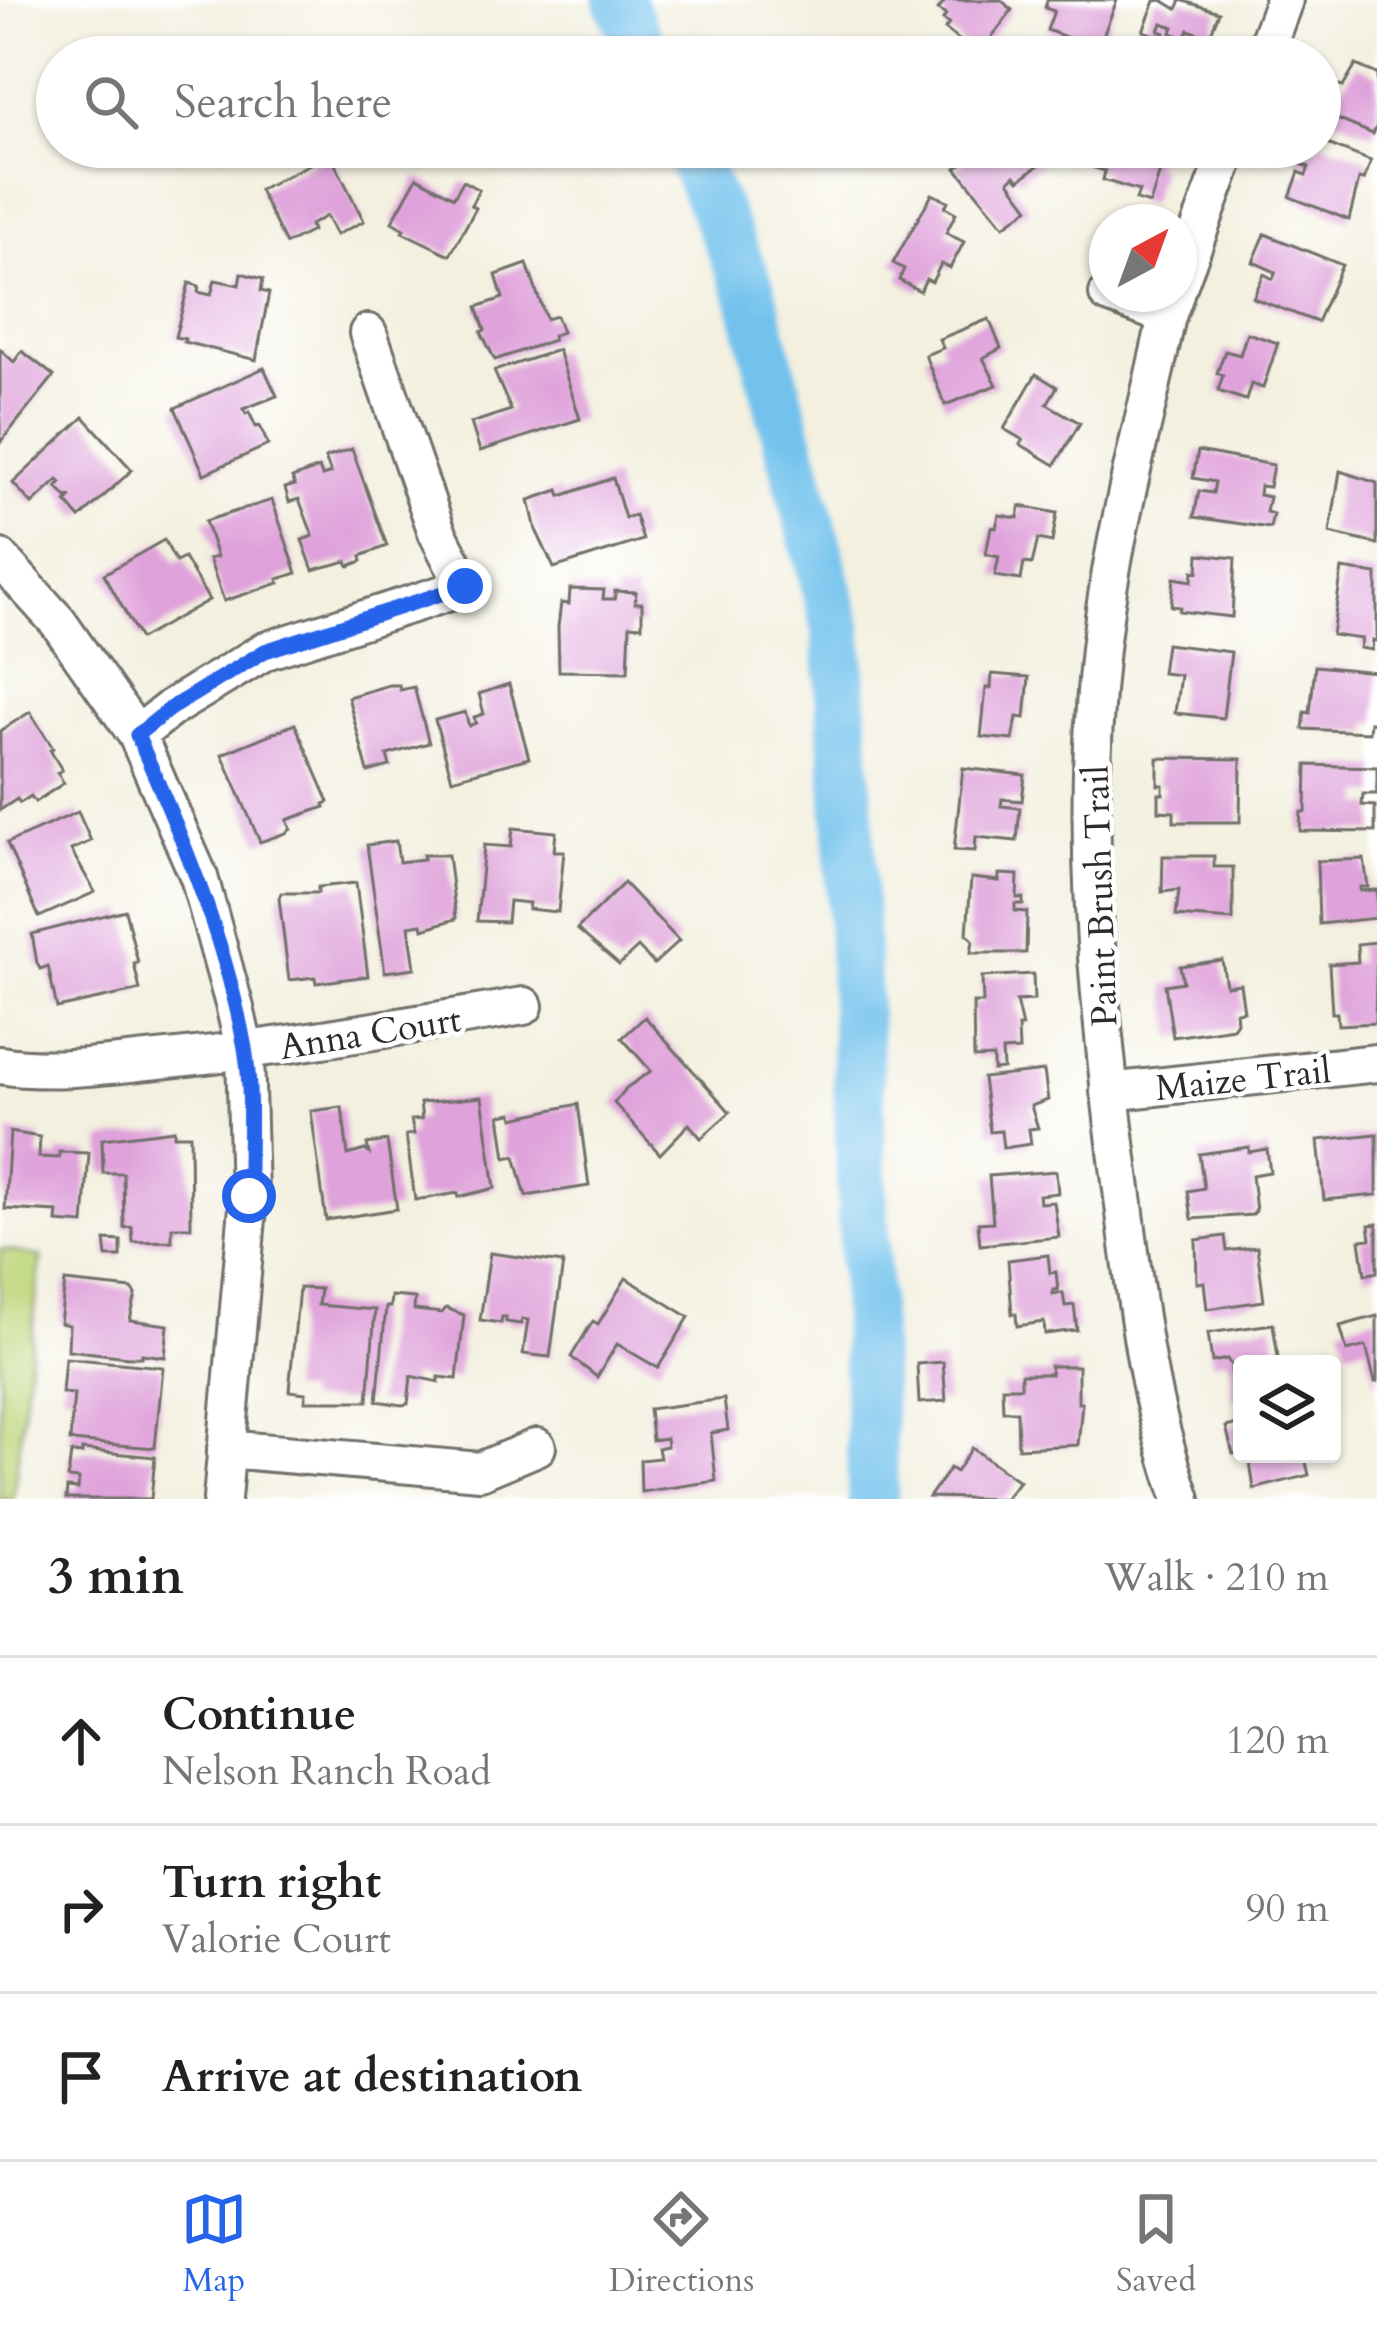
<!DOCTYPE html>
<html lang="en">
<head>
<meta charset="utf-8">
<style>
  :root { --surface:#fff; --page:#f2f2f2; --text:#222; --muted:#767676; --line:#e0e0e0; --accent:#2563eb }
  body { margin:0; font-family:Cardo,serif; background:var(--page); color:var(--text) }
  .controls { position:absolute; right:36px; bottom:36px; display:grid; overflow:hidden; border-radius:12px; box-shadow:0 3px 9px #0004 }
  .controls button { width:108px; height:108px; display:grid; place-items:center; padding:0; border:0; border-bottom:3px solid var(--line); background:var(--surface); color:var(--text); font:60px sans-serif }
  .compass { position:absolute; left:1089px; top:204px; width:108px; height:108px; border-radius:50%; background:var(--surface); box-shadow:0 3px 9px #0004; rotate:41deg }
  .stop { position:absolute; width:36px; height:36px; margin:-27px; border:9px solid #2563eb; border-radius:50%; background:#fff }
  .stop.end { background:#2563eb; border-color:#fff; box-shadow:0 3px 12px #0008 }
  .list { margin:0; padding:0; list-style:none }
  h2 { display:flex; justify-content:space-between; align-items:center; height:156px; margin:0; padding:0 48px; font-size:51px }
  h2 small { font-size:39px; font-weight:400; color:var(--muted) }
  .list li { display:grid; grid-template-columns:78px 1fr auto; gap:36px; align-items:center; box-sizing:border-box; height:168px; padding:0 48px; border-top:3px solid var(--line) }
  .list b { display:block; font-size:45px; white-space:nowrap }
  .list p { margin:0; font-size:39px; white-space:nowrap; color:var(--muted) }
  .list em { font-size:39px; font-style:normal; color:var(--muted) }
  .icon { flex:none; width:66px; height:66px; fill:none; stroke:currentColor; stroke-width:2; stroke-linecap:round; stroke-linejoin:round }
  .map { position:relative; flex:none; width:1377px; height:1499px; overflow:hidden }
  .search { position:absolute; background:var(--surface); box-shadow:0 3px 9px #0004; left:36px; right:36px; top:36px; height:132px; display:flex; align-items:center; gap:30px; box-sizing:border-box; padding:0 42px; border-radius:66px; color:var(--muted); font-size:45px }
  .sheet { height:660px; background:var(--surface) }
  nav { display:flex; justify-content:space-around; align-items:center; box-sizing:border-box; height:168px; border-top:3px solid var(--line); background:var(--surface); font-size:33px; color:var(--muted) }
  nav a { display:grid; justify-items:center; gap:6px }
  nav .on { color:var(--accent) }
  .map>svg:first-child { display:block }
</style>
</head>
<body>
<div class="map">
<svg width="1377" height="1499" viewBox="0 0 1377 1499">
  <rect width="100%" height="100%" fill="#fff"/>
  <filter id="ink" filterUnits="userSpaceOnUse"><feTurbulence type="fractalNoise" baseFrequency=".00833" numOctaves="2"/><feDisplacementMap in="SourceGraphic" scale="24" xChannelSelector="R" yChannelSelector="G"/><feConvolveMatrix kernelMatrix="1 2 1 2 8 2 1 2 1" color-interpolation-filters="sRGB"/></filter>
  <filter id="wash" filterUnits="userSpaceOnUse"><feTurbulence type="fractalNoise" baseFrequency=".004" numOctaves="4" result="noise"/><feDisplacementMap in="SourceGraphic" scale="48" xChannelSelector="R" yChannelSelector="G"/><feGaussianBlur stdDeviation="2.7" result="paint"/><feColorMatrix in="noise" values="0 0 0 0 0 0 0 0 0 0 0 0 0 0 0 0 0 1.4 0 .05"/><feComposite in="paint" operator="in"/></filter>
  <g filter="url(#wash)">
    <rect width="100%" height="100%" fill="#f3f0df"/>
    <path fill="#bed67a" stroke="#748052" stroke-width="3" d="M 0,1249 L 41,1257 L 13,1499 L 0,1499 Z"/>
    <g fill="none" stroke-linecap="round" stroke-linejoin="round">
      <g stroke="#72c2ed" stroke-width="51">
        <path d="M 619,0 L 646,57"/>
        <path d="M 687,147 L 750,290 L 837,627 L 849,823 L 873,1499"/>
      </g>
    </g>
    <g id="blocks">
      <g fill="#dfa2da">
        <path d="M 946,0 L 1001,0 L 1012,10 L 981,52 L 976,49 L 974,52 L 945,29 L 949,24 L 943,20 L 946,15 L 938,10 Z"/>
        <path d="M 1047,0 L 1117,0 L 1098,49 L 1047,30 L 1054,11 L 1045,8 Z"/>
        <path d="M 1162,0 L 1177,9 L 1181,0 L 1219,12 L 1209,38 L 1189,30 L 1185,38 L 1171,33 L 1174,27 L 1162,23 L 1159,31 L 1165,33 L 1163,38 L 1143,31 L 1155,1 Z"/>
        <path d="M 1356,65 L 1377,74 L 1377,125 L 1373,134 L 1320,112 L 1320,98 L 1327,82 L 1343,87 Z"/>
        <path d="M 1320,141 L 1371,161 L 1364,180 L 1359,179 L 1349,220 L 1290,197 L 1299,172 L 1306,175 L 1309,167 L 1296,162 L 1302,147 L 1320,147 Z"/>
        <path d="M 973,147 L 1038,147 L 1047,159 L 1019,180 L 1015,175 L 1009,181 L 1029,208 L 1004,226 L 956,168 L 977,153 Z"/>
        <path d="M 1093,147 L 1141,147 L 1158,152 L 1154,166 L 1161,168 L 1150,204 L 1136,200 L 1139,191 L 1103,180 L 1105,171 L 1088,166 Z"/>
        <path d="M 330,154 L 364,221 L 336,235 L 326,216 L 310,225 L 312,231 L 286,244 L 259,190 Z"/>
        <path d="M 417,177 L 454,197 L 463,181 L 479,190 L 471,205 L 476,208 L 450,255 L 402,232 L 404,229 L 392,222 Z"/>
        <path d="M 932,194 L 948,201 L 945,207 L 956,213 L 946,233 L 964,242 L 950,268 L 941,264 L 932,282 L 926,279 L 920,291 L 899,280 L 904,269 L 893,263 Z"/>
        <path d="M 1265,234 L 1342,265 L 1317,322 L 1253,298 L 1264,274 L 1273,279 L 1276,272 L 1253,262 Z"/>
        <path d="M 527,264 L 546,319 L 556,316 L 562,332 L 552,336 L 553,340 L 495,360 L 481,332 L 485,330 L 477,307 L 503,298 L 496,275 Z"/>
        <path d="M 241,273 L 263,279 L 261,291 L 269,293 L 256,360 L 184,342 L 185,339 L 175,337 L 189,283 L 199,286 L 198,292 L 211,295 L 215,280 L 239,285 Z"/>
        <path d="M 989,319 L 1001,348 L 983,358 L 997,385 L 945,405 L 925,355 L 943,348 L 939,339 Z"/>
        <path d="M 1247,333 L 1278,343 L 1263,388 L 1251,384 L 1246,400 L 1218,391 L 1223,375 L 1217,373 L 1225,351 L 1240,355 Z"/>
        <path d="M 0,349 L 14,362 L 22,351 L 54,376 L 0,443 Z"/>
        <path d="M 558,350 L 580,419 L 480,451 L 471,423 L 511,410 L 494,371 Z"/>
        <path d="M 264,368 L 277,396 L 243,409 L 246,414 L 249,412 L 256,427 L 260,426 L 268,445 L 204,474 L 175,408 Z"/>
        <path d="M 1036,374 L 1057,387 L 1047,404 L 1080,423 L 1055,465 L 1020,444 L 1023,440 L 1004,429 Z"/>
        <path d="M 84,417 L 132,470 L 80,518 L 66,502 L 72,496 L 67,498 L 57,487 L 61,483 L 58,480 L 32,504 L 13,483 Z"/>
        <path d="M 352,449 L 387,546 L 361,556 L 362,561 L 349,566 L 347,561 L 313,570 L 302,540 L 313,536 L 299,499 L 289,502 L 285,488 L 295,485 L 292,478 L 319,468 L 322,476 L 331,473 L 325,458 Z"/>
        <path d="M 1198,451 L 1273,465 L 1269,487 L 1260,486 L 1259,495 L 1269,497 L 1266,512 L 1273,514 L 1270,528 L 1194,517 L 1199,491 L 1213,493 L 1215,482 L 1193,478 Z"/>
        <path d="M 1340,471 L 1377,483 L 1377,544 L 1330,533 Z"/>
        <path d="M 613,478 L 625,518 L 635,515 L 643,540 L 554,568 L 536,530 L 529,500 L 559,490 L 561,496 Z"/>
        <path d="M 272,500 L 297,573 L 278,579 L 279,583 L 224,601 L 209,559 L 217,557 L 205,521 Z"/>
        <path d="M 1020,506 L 1057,513 L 1052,542 L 1038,539 L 1032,564 L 1024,563 L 1021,580 L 995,576 L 999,557 L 986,554 L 991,527 L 996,528 L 999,515 L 1018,518 Z"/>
        <path d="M 164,540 L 176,562 L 184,558 L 209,600 L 140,639 L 104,574 Z"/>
        <path d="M 1199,554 L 1235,558 L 1232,617 L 1179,611 L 1180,607 L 1171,606 L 1174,578 L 1192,581 L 1193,571 L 1198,572 Z"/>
        <path d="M 1342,569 L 1377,574 L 1377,641 L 1373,640 L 1372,650 L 1360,648 L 1362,639 L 1332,635 Z"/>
        <path d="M 570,589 L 604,590 L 603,599 L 615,599 L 615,591 L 636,592 L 635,603 L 642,603 L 642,626 L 630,625 L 628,672 L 559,671 L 558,627 L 561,603 L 569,604 Z"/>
        <path d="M 1166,644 L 1231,652 L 1223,718 L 1175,713 L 1180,675 L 1162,673 Z"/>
        <path d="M 1315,666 L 1377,672 L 1377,723 L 1370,722 L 1369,732 L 1303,729 L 1305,712 L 1310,713 Z"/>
        <path d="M 992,674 L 1029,677 L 1025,718 L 1017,717 L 1013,740 L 981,737 L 986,688 L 991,688 Z"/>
        <path d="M 509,684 L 529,758 L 452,779 L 435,720 L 465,712 L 469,726 L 476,723 L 474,717 L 484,714 L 479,694 Z"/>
        <path d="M 389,685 L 399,685 L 400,690 L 414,687 L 429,743 L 387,755 L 390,766 L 368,772 L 348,697 Z"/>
        <path d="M 30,712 L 53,748 L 50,750 L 62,770 L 57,773 L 64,783 L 35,802 L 31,796 L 20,803 L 17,799 L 0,810 L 0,731 Z"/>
        <path d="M 295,724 L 329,802 L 324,804 L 325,807 L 287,820 L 291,829 L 286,833 L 260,842 L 222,754 Z"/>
        <path d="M 1158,758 L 1241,759 L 1240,822 L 1174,822 L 1174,812 L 1159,811 L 1159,794 L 1163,794 L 1163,785 L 1158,785 Z"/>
        <path d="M 1307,765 L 1377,767 L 1377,794 L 1363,794 L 1362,805 L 1375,806 L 1375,832 L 1300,831 L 1301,812 L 1306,812 Z"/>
        <path d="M 963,768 L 1025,775 L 1022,801 L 1002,799 L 1001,806 L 1020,808 L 1017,841 L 976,837 L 975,851 L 954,850 Z"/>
        <path d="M 78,812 L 91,841 L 71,850 L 95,892 L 39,917 L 7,843 Z"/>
        <path d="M 513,828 L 556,832 L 554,851 L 564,851 L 558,912 L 528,909 L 529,903 L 509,901 L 507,922 L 477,921 L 484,845 L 511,847 Z"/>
        <path d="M 396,841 L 399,862 L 424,859 L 423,855 L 448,855 L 456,919 L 423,929 L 422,924 L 409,926 L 415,968 L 385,972 L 367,845 Z"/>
        <path d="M 1163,856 L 1214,856 L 1214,867 L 1233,867 L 1233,920 L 1176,916 L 1179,890 L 1162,892 Z"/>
        <path d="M 1364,859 L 1368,887 L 1360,887 L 1360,891 L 1377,890 L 1377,918 L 1319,924 L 1317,861 Z"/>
        <path d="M 999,874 L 1018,875 L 1017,898 L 1023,898 L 1023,904 L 1015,904 L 1015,911 L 1027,912 L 1026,953 L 971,953 L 973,940 L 967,934 L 971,878 L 999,881 Z"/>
        <path d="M 356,883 L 368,976 L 316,983 L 315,977 L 289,980 L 279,898 L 281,893 L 318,893 L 318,887 Z"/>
        <path d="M 624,883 L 679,941 L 654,964 L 638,947 L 619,965 L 577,929 Z"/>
        <path d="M 125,910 L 138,963 L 134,964 L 140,990 L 57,1008 L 48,966 L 40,969 L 37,963 L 32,934 Z"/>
        <path d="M 1377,942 L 1375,1023 L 1338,1025 L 1337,1013 L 1332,1013 L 1329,964 L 1358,962 L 1357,944 Z"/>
        <path d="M 1222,960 L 1226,986 L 1240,984 L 1244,1011 L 1236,1012 L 1237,1022 L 1233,1028 L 1173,1037 L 1165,985 L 1183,982 L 1180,966 Z"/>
        <path d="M 1033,974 L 1034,1000 L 1016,1001 L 1022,1027 L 1018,1027 L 1019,1050 L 1002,1051 L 1003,1069 L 993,1070 L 993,1057 L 974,1058 L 973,1003 L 983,1003 L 982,977 Z"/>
        <path d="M 645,1017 L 730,1112 L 701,1138 L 689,1124 L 660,1154 L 614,1103 L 626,1088 L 651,1071 L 622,1038 Z"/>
        <path d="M 1044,1071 L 1048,1100 L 1031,1106 L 1038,1128 L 1029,1129 L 1031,1144 L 1003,1148 L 1001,1131 L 990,1132 L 983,1078 Z"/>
        <path d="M 482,1097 L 495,1188 L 458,1197 L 458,1193 L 415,1200 L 406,1135 L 414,1134 L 411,1120 L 422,1119 L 420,1103 Z"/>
        <path d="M 578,1104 L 589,1186 L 526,1196 L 515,1156 L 506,1158 L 500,1115 L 513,1113 L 514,1118 Z"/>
        <path d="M 342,1107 L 348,1155 L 365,1150 L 369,1153 L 367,1144 L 387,1141 L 397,1209 L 326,1220 L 311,1111 Z"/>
        <path d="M 174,1130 L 174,1135 L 190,1135 L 191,1227 L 172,1227 L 172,1241 L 133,1242 L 132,1227 L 124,1228 L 123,1173 L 103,1173 L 102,1139 Z"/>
        <path d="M 10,1132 L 40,1137 L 39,1157 L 59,1158 L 59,1152 L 89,1153 L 84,1224 L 57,1222 L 58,1212 L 5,1209 Z"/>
        <path d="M 1377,1134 L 1377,1195 L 1324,1200 L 1318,1140 Z"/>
        <path d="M 1249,1147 L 1249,1152 L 1267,1149 L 1270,1172 L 1252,1175 L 1256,1211 L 1252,1215 L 1192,1219 L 1188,1191 L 1204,1188 L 1199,1154 Z"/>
        <path d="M 1056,1171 L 1058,1193 L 1039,1195 L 1040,1203 L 1054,1202 L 1059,1237 L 980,1245 L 978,1223 L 993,1222 L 989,1176 Z"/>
        <path d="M 1377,1224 L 1377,1272 L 1365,1275 L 1360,1240 L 1371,1239 L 1369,1225 Z"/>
        <path d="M 1225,1236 L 1227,1251 L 1257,1247 L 1264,1301 L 1207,1309 L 1204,1282 L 1197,1283 L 1196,1240 Z"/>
        <path d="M 105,1240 L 121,1241 L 121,1257 L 107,1257 Z"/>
        <path d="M 490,1253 L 563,1263 L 550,1357 L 523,1354 L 528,1320 L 522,1319 L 521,1324 L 506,1322 L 506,1317 L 502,1317 L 501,1323 L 480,1320 Z"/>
        <path d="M 1048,1255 L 1050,1273 L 1056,1272 L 1058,1290 L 1053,1290 L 1053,1294 L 1063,1293 L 1065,1306 L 1074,1305 L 1077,1330 L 1045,1334 L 1044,1322 L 1017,1326 L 1016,1314 L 1012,1314 L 1008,1260 Z"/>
        <path d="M 626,1278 L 689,1317 L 658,1368 L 617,1344 L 597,1377 L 571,1357 L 593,1321 L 598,1324 Z"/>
        <path d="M 65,1282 L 132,1289 L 136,1294 L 130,1320 L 168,1325 L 165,1357 L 142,1354 L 142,1357 L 128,1357 L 68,1350 L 69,1325 L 60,1323 Z"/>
        <path d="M 299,1288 L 320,1289 L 318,1305 L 375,1310 L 368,1401 L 305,1401 L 306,1393 L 289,1391 Z"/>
        <path d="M 391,1296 L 415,1298 L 414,1310 L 442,1313 L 446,1308 L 464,1315 L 457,1379 L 439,1377 L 439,1382 L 411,1376 L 408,1404 L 402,1405 L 377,1401 L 386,1307 L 390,1307 Z"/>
        <path d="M 1377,1316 L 1377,1382 L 1375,1382 L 1366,1346 L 1347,1351 L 1340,1326 Z"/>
        <path d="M 1273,1324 L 1279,1364 L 1242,1364 L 1242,1399 L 1233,1400 L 1231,1365 L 1227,1359 L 1212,1362 L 1208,1333 Z"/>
        <path d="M 65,1358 L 163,1367 L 155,1448 L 70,1441 L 74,1394 L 62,1393 Z"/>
        <path d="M 943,1362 L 946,1401 L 919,1403 L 917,1364 Z"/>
        <path d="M 1050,1366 L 1078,1366 L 1078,1403 L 1082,1403 L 1078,1445 L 1018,1448 L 1017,1411 L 1003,1411 L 1002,1387 L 1021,1387 L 1021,1374 L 1051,1374 Z"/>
        <path d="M 724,1399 L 728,1430 L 711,1433 L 716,1481 L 641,1492 L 640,1460 L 660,1458 L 658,1448 L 667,1446 L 666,1438 L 652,1440 L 649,1409 Z"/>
        <path d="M 1242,1423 L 1242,1452 L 1233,1454 L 1226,1427 Z"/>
        <path d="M 972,1448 L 1019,1481 L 1005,1499 L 929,1497 L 950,1468 L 956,1472 Z"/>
        <path d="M 82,1450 L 155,1457 L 151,1499 L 66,1499 L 67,1488 L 78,1489 L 79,1479 L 68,1478 L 71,1453 L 82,1454 Z"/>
        <path d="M 1304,1454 L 1309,1475 L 1254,1489 L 1249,1455 Z"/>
      </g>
    </g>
  </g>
  <g filter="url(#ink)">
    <use href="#blocks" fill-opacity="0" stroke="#71706a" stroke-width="3"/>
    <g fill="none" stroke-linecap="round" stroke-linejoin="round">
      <g stroke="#71706a" stroke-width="42">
        <g id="minor">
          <path d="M 1263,57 L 1284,0"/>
          <path d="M 1179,284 L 1230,147"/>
          <path d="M 1108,294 L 1167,316"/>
          <path d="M 1175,294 L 1167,316 C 1147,412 1119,512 1105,609 C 1077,805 1097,1003 1123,1197 C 1136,1300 1147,1401 1182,1499"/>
          <path d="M 0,558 L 58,622 L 137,735 L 199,877 L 235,1008 L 245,1052 L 249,1196 L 222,1499"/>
          <path d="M 137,735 L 171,708 L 265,651 L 465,587 L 437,532 L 368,333"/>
          <path d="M 0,1065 C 48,1073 100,1066 148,1061 C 274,1049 399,1027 524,1006"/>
          <path d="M 1109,1092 L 1377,1063"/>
          <path d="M 226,1449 L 480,1471 L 537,1447"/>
        </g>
      </g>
      <use href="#minor" stroke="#fff" stroke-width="36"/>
    </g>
  </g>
  <g fill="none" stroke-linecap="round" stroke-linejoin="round" filter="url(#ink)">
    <path stroke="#2563eb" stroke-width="15" d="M 249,1196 C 248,1148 253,1096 245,1048 C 225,938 182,836 137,735 L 171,708 L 265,651 L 465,586"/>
  </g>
  <g text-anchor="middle" stroke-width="9" stroke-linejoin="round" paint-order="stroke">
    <g font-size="36" fill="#2b2b2b" stroke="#fff">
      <text transform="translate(1099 896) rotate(-92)" y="13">Paint Brush Trail</text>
      <text transform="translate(370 1032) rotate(-9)" y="13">Anna Court</text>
      <text transform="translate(1243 1078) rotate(-6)" y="13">Maize Trail</text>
    </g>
  </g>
</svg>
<div class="controls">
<button><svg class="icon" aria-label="layers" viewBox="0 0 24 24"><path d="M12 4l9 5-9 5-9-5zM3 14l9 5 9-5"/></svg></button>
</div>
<svg class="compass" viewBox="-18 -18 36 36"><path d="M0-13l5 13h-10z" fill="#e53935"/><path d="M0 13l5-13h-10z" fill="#767676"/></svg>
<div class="stop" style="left:249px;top:1196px"></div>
<div class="stop end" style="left:465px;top:586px"></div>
<div class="search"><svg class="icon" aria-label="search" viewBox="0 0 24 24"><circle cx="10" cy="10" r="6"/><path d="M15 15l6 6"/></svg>Search here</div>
</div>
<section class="sheet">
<h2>3 min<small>Walk · 210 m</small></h2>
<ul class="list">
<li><svg class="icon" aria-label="ahead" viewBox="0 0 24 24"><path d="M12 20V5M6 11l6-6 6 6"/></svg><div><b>Continue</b><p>Nelson Ranch Road</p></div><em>120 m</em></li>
<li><svg class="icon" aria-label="right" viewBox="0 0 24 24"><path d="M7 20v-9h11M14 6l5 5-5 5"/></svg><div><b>Turn right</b><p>Valorie Court</p></div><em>90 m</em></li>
<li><svg class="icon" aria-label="arrive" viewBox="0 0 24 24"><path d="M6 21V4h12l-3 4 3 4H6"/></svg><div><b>Arrive at destination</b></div></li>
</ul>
</section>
<nav>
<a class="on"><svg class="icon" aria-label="map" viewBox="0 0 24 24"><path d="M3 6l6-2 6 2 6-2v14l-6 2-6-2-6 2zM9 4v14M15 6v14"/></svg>Map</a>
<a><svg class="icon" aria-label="directions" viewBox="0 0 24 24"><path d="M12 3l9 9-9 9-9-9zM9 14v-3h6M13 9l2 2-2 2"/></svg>Directions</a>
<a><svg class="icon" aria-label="saved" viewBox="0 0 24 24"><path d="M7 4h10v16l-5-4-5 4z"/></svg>Saved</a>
</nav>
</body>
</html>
